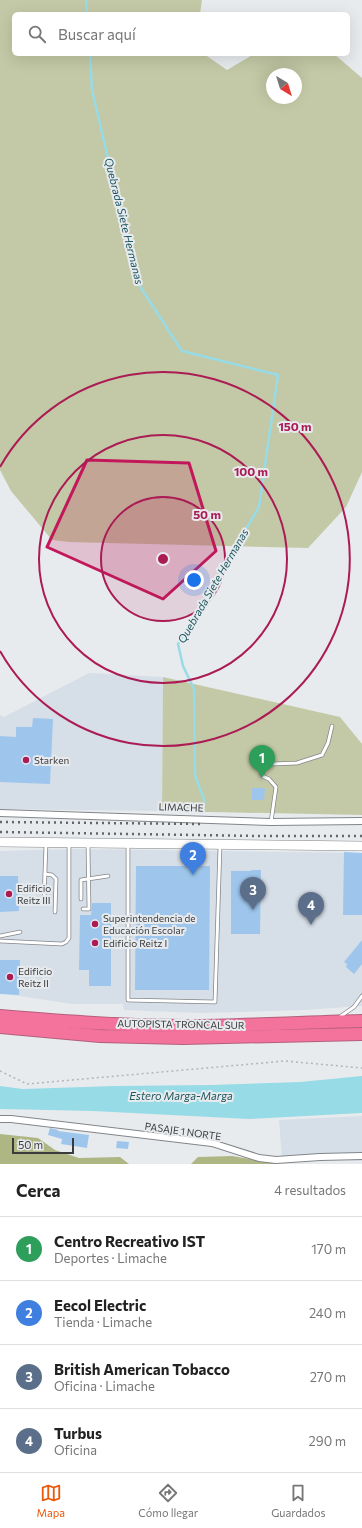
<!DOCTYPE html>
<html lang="es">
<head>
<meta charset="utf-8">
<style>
  :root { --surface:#fff; --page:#f6f6f6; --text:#222; --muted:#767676; --line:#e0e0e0; --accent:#ea580c }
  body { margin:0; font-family:Commissioner,sans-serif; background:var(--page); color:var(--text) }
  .compass { position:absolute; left:266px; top:68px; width:36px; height:36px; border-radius:50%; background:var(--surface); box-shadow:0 4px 16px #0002; rotate:142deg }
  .scale { position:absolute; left:12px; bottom:10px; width:62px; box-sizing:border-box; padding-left:4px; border:2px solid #3a3b3d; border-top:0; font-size:11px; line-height:14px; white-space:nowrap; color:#3a3b3d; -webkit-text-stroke:3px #e8ebee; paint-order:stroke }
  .you { position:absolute; left:194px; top:580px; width:14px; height:14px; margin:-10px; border:3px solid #fff; border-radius:50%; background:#1a73e8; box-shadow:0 0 0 6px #1a73e833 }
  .badge { display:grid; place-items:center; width:26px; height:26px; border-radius:50%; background:var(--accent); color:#fff; font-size:13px; font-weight:700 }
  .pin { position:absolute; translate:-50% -33px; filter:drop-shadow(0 1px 2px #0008) }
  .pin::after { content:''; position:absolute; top:21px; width:14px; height:12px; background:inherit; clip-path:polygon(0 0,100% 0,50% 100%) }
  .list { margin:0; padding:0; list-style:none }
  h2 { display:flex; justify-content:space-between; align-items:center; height:52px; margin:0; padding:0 16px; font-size:17px }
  h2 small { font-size:13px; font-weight:400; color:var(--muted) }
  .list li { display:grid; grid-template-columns:26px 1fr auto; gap:12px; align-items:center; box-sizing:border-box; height:64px; padding:0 16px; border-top:1px solid var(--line) }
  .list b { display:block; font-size:15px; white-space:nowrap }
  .list p { margin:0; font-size:13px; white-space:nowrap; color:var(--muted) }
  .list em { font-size:13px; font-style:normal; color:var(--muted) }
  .icon { flex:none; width:22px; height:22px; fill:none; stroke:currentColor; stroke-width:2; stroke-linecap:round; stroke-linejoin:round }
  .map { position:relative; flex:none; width:362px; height:1164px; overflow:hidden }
  .search { position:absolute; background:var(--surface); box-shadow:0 4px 16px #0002; left:12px; right:12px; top:12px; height:44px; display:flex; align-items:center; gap:10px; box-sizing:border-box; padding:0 14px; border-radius:6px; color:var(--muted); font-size:15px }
  .sheet { height:308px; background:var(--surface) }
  nav { display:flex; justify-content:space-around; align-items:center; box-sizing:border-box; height:56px; border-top:1px solid var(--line); background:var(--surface); font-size:11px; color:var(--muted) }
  nav a { display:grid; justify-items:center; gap:2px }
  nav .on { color:var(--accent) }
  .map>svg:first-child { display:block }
</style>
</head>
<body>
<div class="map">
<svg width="362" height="1164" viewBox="0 0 362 1164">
  <rect width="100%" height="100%" fill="#e8ebee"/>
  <g fill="#d6dee7">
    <path d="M 89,673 L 163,677 L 162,811 L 0,809 L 0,715 L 4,717 Z"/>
    <path d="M 76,849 L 362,853 L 362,1006 L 304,1010 L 201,1013 L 124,1010 L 123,1004 L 72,1004 L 0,993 L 0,851 Z"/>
    <path d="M 362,1116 L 362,1161 L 282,1158 L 279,1120 Z"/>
  </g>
  <g fill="#c3c9a6" fill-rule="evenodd">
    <path d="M 0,0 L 202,0 L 200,14 L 14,14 L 14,54 L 204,54 L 227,70 L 254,54 L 334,54 L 362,78 L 362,472 L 346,507 L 308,548 L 69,542 L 52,540 L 11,491 L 0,470 ZM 272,74 L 296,74 L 296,98 L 272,98 Z"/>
    <path d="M 163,677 L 340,717 L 362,744 L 362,815 L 162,811 Z"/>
  </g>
  <g fill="#aeb684">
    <path d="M 0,1134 L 38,1138 L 55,1150 L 79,1158 L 120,1157 L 129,1164 L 0,1164 Z"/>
    <path d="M 232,1156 L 274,1163 L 275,1164 L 191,1164 L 198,1157 Z"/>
  </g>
  <path fill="#97dbe7" d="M 362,1076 L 362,1113 L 249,1119 L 93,1111 L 0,1109 L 0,1086 L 23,1089 L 115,1086 L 211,1085 L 300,1082 Z"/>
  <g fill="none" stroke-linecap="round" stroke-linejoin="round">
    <g stroke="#97dbe7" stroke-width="2.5">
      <path d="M 86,0 L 87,14"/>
      <path d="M 90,54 L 92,90 L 137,282 L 182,351 L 278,375 L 259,507 L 178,644 L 183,666 L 194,689 L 195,775 L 205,802"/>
    </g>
  </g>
  <g fill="#9ec6ed">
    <path d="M 33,718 L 53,719 L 50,784 L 0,782 L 0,736 L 16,737 L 16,727 L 32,727 Z"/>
    <path d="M 252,788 L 265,788 L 264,800 L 252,800 Z"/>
    <path d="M 344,852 L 362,853 L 362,915 L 343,915 Z"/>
    <path d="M 136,866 L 210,866 L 209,990 L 135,990 Z"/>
    <path d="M 251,870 L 261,870 L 260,934 L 231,934 L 231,871 L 251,871 Z"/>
    <path d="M 0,876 L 18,876 L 19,911 L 0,912 Z"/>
    <path d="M 92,903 L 111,903 L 111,986 L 89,986 L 89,970 L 79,970 L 80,915 L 91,915 Z"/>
    <path d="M 362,940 L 362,964 L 354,974 L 346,967 L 347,964 L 344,962 Z"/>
    <path d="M 0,960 L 20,960 L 19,995 L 0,994 Z"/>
    <path d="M 50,1128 L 58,1130 L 58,1131 L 89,1135 L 87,1148 L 61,1144 L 62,1139 L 48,1135 Z"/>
    <path d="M 117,1141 L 129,1142 L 128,1149 L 116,1148 Z"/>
  </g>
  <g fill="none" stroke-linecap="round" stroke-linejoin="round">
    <g stroke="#838689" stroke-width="4.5">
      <g id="lane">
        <path d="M 271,822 L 276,787 L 269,779 L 262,776 L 262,768 L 272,764 L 297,763 L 322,755 L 328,743 L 332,726"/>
        <path d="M 128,845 L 128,1000 L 215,1002 L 220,846"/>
        <path d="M 45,874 L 52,875 L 56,879 L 55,912"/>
        <path d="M 81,899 L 81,880 L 108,876"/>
        <path d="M 44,900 L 46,844"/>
        <path d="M 83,909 L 89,909 L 88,845"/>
        <path d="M 0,936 L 20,932"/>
        <path d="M 0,941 L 62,944 L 66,942 L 69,938 L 69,843"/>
        <path d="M 341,1016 L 354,1007 L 362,996"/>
      </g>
    </g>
    <g stroke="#838689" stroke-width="8">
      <g id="street">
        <path d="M 0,813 L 271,822 L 362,821"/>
        <path d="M 0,1119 L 11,1119 L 212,1143 L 259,1158 L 276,1160 L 320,1157 L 362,1156"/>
      </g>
    </g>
    <g stroke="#838689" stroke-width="10">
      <path id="secondary" d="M 0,842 L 362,846"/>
    </g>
    <g stroke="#b35f7b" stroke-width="14">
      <g id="highway">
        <path d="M 0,1016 C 62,1021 123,1026 185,1026 C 244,1026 303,1022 362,1021"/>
        <path d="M 0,1027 L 100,1036 L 183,1038 L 362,1034"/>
      </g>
    </g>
    <path stroke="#b2b4b7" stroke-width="1.5" stroke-dasharray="2 3" stroke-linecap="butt" d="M 0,1071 L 27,1084 L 285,1061 L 362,1068"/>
    <use href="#lane" stroke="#fff" stroke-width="3"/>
    <use href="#street" stroke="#fff" stroke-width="6"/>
    <use href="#secondary" stroke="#fff" stroke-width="9"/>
    <use href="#highway" stroke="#f4739c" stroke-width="12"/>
    <g stroke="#646567" stroke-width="2.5" stroke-dasharray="2 4" stroke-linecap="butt">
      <path d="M 0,822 L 201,824"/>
      <path d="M 0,832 L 260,836 L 362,836"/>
    </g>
  </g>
  <path fill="#c2185b" fill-opacity="0.2" stroke="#c2185b" stroke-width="3" stroke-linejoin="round" d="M 87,460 L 189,463 L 216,551 L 163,599 L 47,547 Z"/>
  <circle cx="163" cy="559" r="62" fill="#ab1b54" fill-opacity=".12"/>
  <g fill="none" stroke="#ab1b54" stroke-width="2">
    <circle cx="163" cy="559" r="62"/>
    <circle cx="163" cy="559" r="124"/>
    <path d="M0 467A187 187 0 1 1 0 651"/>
  </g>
  <g fill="#ab1b54" stroke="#e8ebee" stroke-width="1.5">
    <circle cx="26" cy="760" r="4"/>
    <circle cx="9" cy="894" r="4"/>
    <circle cx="95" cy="924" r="4"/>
    <circle cx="95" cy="943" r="4"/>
    <circle cx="10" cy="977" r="4"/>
  </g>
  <g text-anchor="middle" stroke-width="4" stroke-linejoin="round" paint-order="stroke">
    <g font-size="10" fill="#3a3b3d" stroke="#e8ebee" text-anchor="start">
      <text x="34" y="764">Starken</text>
      <text x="17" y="892">Edificio<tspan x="17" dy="12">Reitz III</tspan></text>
      <text x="103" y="922">Superintendencia de<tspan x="103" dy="12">Educación Escolar</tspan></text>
      <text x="103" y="947">Edificio Reitz I</text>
      <text x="18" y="975">Edificio<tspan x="18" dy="12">Reitz II</tspan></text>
    </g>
    <g font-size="10" fill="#3a3b3d" stroke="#e8ebee">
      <text transform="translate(181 807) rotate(2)" y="4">LIMACHE</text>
      <text transform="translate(181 1024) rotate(1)" y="4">AUTOPISTA TRONCAL SUR</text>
      <text transform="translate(183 1131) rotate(8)" y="4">PASAJE 1 NORTE</text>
    </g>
    <g font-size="11" font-style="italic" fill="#205861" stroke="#e8ebee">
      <text transform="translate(124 221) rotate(76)" y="4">Quebrada Siete Hermanas</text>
      <text transform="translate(213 586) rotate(-60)" y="4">Quebrada Siete Hermanas</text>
      <text x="181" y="1100">Estero Marga-Marga</text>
    </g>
  </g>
  <circle cx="163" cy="559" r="6" fill="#ab1b54" stroke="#e8ebee" stroke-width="2"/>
  <g font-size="12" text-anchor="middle" font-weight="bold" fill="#ab1b54" stroke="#e8ebee" stroke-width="4" stroke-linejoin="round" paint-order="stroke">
    <text x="295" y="431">150 m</text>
    <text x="251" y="476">100 m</text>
    <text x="207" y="519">50 m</text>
  </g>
</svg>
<svg class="compass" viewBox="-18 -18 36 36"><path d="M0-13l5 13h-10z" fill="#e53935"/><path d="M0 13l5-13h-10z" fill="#767676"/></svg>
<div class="scale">50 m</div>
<div class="you"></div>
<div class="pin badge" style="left:262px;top:778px;background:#2e9e5b">1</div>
<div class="pin badge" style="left:193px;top:875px;background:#3f7fe0">2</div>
<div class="pin badge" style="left:253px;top:910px;background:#5c6f8a">3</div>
<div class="pin badge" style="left:311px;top:925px;background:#5c6f8a">4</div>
<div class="search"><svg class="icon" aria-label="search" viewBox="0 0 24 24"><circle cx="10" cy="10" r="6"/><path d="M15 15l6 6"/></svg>Buscar aquí</div>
</div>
<section class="sheet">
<h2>Cerca<small>4 resultados</small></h2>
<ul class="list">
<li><span class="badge" style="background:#2e9e5b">1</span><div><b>Centro Recreativo IST</b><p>Deportes · Limache</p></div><em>170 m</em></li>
<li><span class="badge" style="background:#3f7fe0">2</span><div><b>Eecol Electric</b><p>Tienda · Limache</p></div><em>240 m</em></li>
<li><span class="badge" style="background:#5c6f8a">3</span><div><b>British American Tobacco</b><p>Oficina · Limache</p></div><em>270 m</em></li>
<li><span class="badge" style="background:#5c6f8a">4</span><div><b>Turbus</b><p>Oficina</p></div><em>290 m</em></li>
</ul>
</section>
<nav>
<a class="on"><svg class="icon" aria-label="map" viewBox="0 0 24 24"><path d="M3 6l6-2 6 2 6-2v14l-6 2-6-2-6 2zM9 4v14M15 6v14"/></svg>Mapa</a>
<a><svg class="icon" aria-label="directions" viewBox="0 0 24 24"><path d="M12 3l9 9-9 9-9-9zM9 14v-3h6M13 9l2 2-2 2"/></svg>Cómo llegar</a>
<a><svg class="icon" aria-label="saved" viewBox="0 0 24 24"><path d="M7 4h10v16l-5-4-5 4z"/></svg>Guardados</a>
</nav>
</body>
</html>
